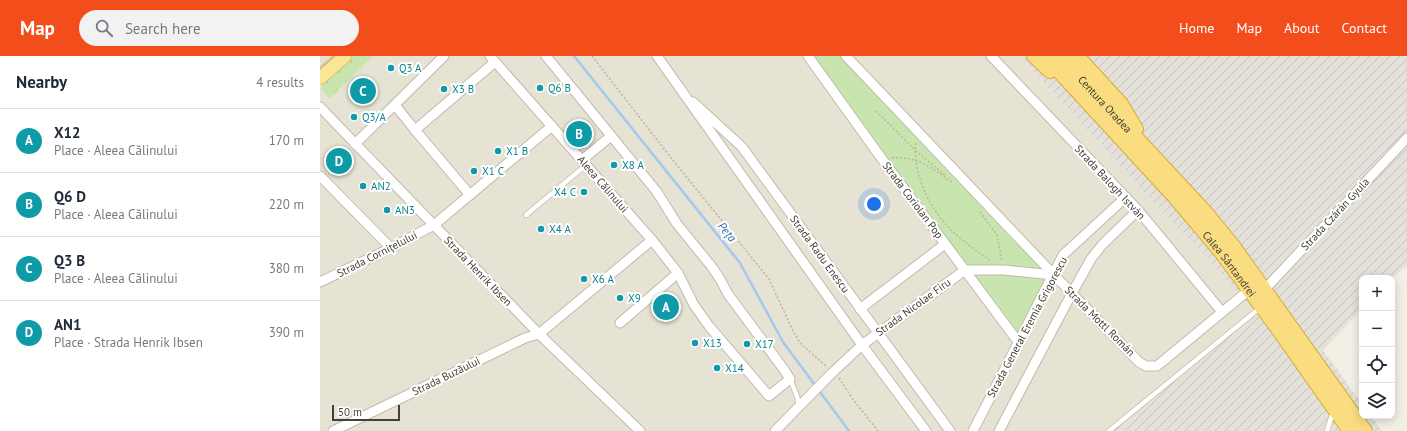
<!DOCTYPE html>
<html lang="en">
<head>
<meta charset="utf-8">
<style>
  :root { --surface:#fff; --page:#f2f2f3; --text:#1f2937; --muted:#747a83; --line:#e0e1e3; --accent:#f34d1c }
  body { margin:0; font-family:"PT Sans",sans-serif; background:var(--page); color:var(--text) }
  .controls { position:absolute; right:12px; bottom:12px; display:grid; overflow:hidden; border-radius:8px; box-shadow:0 2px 10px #0003 }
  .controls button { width:36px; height:36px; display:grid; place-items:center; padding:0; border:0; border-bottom:1px solid var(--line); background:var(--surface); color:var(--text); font:20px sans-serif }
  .scale { position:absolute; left:12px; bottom:10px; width:68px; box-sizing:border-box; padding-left:4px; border:2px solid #444035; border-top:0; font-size:11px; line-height:14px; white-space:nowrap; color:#444035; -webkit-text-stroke:3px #fff; paint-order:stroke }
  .you { position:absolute; left:554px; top:148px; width:14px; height:14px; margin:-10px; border:3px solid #fff; border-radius:50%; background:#1a73e8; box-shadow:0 0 0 6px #1a73e833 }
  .badge { display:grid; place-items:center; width:26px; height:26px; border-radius:50%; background:var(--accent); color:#fff; font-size:13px; font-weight:700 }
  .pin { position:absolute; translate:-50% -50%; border:2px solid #fff; box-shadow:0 1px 4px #0006 }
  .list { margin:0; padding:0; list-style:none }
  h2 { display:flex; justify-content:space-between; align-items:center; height:52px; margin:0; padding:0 16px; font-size:17px }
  h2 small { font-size:13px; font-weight:400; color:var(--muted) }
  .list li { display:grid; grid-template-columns:26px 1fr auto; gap:12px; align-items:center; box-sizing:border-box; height:64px; padding:0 16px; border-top:1px solid var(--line) }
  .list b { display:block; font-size:15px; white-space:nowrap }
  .list p { margin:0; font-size:13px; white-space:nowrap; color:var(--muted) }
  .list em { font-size:13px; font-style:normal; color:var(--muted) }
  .icon { flex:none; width:22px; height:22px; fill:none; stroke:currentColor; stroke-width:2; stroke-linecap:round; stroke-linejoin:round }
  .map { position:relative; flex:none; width:1087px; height:375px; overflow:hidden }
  header { display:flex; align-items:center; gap:24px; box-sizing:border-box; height:56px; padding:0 20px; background:var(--accent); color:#fff }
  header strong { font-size:19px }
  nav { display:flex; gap:22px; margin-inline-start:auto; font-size:14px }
  .search { width:280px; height:36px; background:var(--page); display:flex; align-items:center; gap:10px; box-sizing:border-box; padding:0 14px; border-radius:22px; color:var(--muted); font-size:15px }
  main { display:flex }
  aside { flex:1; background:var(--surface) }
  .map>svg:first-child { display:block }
</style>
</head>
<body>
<header>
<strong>Map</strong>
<div class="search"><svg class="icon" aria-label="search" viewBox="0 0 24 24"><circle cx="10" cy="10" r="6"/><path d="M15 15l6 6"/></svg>Search here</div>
<nav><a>Home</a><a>Map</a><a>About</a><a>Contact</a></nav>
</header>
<main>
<aside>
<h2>Nearby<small>4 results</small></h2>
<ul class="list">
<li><span class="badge" style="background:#0f9aa8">A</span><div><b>X12</b><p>Place · Aleea Călinului</p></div><em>170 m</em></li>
<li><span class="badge" style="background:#0f9aa8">B</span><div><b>Q6 D</b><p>Place · Aleea Călinului</p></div><em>220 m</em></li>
<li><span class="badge" style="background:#0f9aa8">C</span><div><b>Q3 B</b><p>Place · Aleea Călinului</p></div><em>380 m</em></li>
<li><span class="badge" style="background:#0f9aa8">D</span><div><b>AN1</b><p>Place · Strada Henrik Ibsen</p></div><em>390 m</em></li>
</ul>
</aside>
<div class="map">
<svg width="1087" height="375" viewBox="0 0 1087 375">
  <defs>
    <pattern id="industrial-furrows" width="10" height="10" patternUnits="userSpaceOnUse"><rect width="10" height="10" fill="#e4e1da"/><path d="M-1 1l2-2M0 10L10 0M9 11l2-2" fill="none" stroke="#c5c2bc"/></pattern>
    <pattern id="grass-tufts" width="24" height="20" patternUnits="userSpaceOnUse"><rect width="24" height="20" fill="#c9e5af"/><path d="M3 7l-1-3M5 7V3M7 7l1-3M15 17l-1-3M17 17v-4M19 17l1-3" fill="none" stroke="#aec697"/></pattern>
  </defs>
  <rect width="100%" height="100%" fill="#f2efe5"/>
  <path fill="#e6e2d4" d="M 0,0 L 700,0 L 850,164 L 879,193 L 935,256 L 789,375 L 0,375 Z"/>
  <path fill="url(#industrial-furrows)" d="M 700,0 L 1087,0 L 1087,209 L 1072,223 L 1072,222 L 1042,222 L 1042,253 L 1003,294 L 1042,348 L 1042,360 L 1051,360 L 1062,375 L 789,375 L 935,256 L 879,193 L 850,164 Z"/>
  <path fill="url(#grass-tufts)" d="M 28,0 L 53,0 L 9,43 L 1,32 L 6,20 Z"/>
  <path fill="#c9e5af" d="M 488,0 L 526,0 L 734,219 L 699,287 Z"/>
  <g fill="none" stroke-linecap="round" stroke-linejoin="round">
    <path stroke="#a3c9ee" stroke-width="2.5" d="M 254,0 L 420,207 L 463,286 L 529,375"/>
    <g stroke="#c0bbab" stroke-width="6">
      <g id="service">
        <path d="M 206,159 L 266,109"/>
        <path d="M 470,323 L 477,340 L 479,350"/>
        <path d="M 789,375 L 941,251"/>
        <path d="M 1007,375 L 1013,356"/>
      </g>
    </g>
    <g stroke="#c0bbab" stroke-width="11">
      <g id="minor">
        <path d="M 170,0 L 332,184 L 358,217 L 374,249 L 389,270 L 449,340 L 470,323 L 465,315 L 408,238 L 400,223 L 392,211 L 357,168 L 337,136 L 226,0"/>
        <path d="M 337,0 L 542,289 L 606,375"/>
        <path d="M 488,0 L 562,103 L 699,287"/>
        <path d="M 526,0 L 734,219 L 819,306 L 826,310 L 837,310 L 929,234"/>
        <path d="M 671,0 L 818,154 L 902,256"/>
        <path d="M 373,46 L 422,91 L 630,375"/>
        <path d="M 75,49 L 95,74 L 150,139"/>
        <path d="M 0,51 L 219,278 L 320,375"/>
        <path d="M 95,74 L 175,6"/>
        <path d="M 35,88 L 124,0"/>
        <path d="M 262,104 L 291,80"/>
        <path d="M 0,120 L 71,192"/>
        <path d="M 645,214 L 684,214 L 734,219"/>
        <path d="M 0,226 L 71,192 L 114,169 L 232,70"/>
        <path d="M 944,234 L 1087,82"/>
        <path d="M 540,253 L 625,188"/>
        <path d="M 300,267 L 358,217"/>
        <path d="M 13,375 L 205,282 L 219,278 L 332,184"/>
        <path d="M 455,375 L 511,318 L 542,289 L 645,214"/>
        <path d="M 653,375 L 743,199 L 806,141"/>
        <path d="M 679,375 L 752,237 L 771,203 L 782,189 L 818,154"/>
      </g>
    </g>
    <g stroke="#e0c566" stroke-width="16">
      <path id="primary" d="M 0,21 L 24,0"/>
    </g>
    <g stroke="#d8aa39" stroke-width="16">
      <g id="trunk">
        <path d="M 714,0 L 730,15"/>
        <path id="s1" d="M 725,0 L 854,140 L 902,197 L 956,270 L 1030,375"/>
        <path id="s2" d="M 740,0 L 886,157 L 913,190 L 1045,375"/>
        <path d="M 757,0 L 801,48 L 816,73"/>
      </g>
    </g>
    <g stroke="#bfb49a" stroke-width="1.5" stroke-dasharray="2 2" stroke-linecap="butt">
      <path d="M 272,0 L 348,98 L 449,223 L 474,277 L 481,288 L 506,310"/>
      <path d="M 556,55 L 595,94 L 626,120"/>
      <path d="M 596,87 C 592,112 606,144 622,164 C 635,180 654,193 671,205"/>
      <path d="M 572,102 C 596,99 615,114 633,127"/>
      <path d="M 660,156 L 677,179 L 682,206"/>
      <path d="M 519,322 L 532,342 L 558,375"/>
    </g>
    <use href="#service" stroke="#fff" stroke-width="4.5"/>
    <use href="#minor" stroke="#fff" stroke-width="9"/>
    <use href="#primary" stroke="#fbe696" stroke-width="14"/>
    <use href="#trunk" stroke="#fadd80" stroke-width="14"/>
    <path stroke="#959595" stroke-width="1" d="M 0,13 L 15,0"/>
  </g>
  <g fill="#0f9aa8" stroke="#fff" stroke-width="1.5">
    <circle cx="71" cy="12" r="4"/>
    <circle cx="220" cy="32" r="4"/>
    <circle cx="124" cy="33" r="4"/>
    <circle cx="34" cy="61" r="4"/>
    <circle cx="178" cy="95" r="4"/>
    <circle cx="294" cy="109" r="4"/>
    <circle cx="154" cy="115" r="4"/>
    <circle cx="43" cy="130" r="4"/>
    <circle cx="264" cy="136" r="4"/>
    <circle cx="67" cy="154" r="4"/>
    <circle cx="221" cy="173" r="4"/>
    <circle cx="264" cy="223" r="4"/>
    <circle cx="300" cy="242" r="4"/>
    <circle cx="375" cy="287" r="4"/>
    <circle cx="427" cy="288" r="4"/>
    <circle cx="397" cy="312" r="4"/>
  </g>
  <g text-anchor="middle" stroke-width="4" stroke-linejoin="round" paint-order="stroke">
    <g font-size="11" fill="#0d838f" stroke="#fff" text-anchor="start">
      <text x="79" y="16">Q3 A</text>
      <text x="228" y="36">Q6 B</text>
      <text x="132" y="37">X3 B</text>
      <text x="42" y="65">Q3/A</text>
      <text x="186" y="99">X1 B</text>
      <text x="302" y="113">X8 A</text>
      <text x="162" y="119">X1 C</text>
      <text x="51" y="134">AN2</text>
      <text x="256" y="140" text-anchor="end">X4 C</text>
      <text x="75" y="158">AN3</text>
      <text x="229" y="177">X4 A</text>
      <text x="272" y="227">X6 A</text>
      <text x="308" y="246">X9</text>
      <text x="383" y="291">X13</text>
      <text x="435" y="292">X17</text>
      <text x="405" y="316">X14</text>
    </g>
    <g font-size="11" fill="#444035" stroke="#fff">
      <text dy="4" stroke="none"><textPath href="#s2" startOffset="66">Centura Oradea</textPath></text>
      <text transform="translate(790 126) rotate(47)" y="4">Strada Balogh István</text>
      <text transform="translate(283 128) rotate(49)" y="4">Aleea Călinului</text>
      <text transform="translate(593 144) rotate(53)" y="4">Strada Coriolan Pop</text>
      <text transform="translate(1015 158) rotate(-47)" y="4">Strada Czárán Gyula</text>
      <text transform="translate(57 198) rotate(-27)" y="4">Strada Cornițelului</text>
      <text transform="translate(500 198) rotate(54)" y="4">Strada Radu Enescu</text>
      <text dy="4" stroke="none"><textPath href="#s1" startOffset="278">Calea Sântandrei</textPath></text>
      <text transform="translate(158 215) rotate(46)" y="4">Strada Henrik Ibsen</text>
      <text transform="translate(593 251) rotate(-36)" y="4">Strada Nicolae Firu</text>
      <text transform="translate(780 265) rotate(45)" y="4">Strada Mottl Román</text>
      <text transform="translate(707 271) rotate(-62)" y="4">Strada General Eremia Grigorescu</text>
      <text transform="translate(126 320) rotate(-26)" y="4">Strada Buzăului</text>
    </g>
    <g font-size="12" font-style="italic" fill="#326fad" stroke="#fff">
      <text transform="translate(407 176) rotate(51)" y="4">Peța</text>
    </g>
  </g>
</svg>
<div class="controls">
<button>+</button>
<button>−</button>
<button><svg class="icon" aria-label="locate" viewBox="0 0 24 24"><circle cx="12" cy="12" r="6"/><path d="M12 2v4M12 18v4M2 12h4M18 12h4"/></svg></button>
<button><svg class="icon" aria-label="layers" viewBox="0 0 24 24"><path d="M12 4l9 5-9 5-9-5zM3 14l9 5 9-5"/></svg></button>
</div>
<div class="scale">50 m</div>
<div class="you"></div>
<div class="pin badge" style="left:346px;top:251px;background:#0f9aa8">A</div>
<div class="pin badge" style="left:259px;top:78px;background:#0f9aa8">B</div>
<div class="pin badge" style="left:43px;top:35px;background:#0f9aa8">C</div>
<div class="pin badge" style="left:19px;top:105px;background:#0f9aa8">D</div>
</div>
</main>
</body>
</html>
